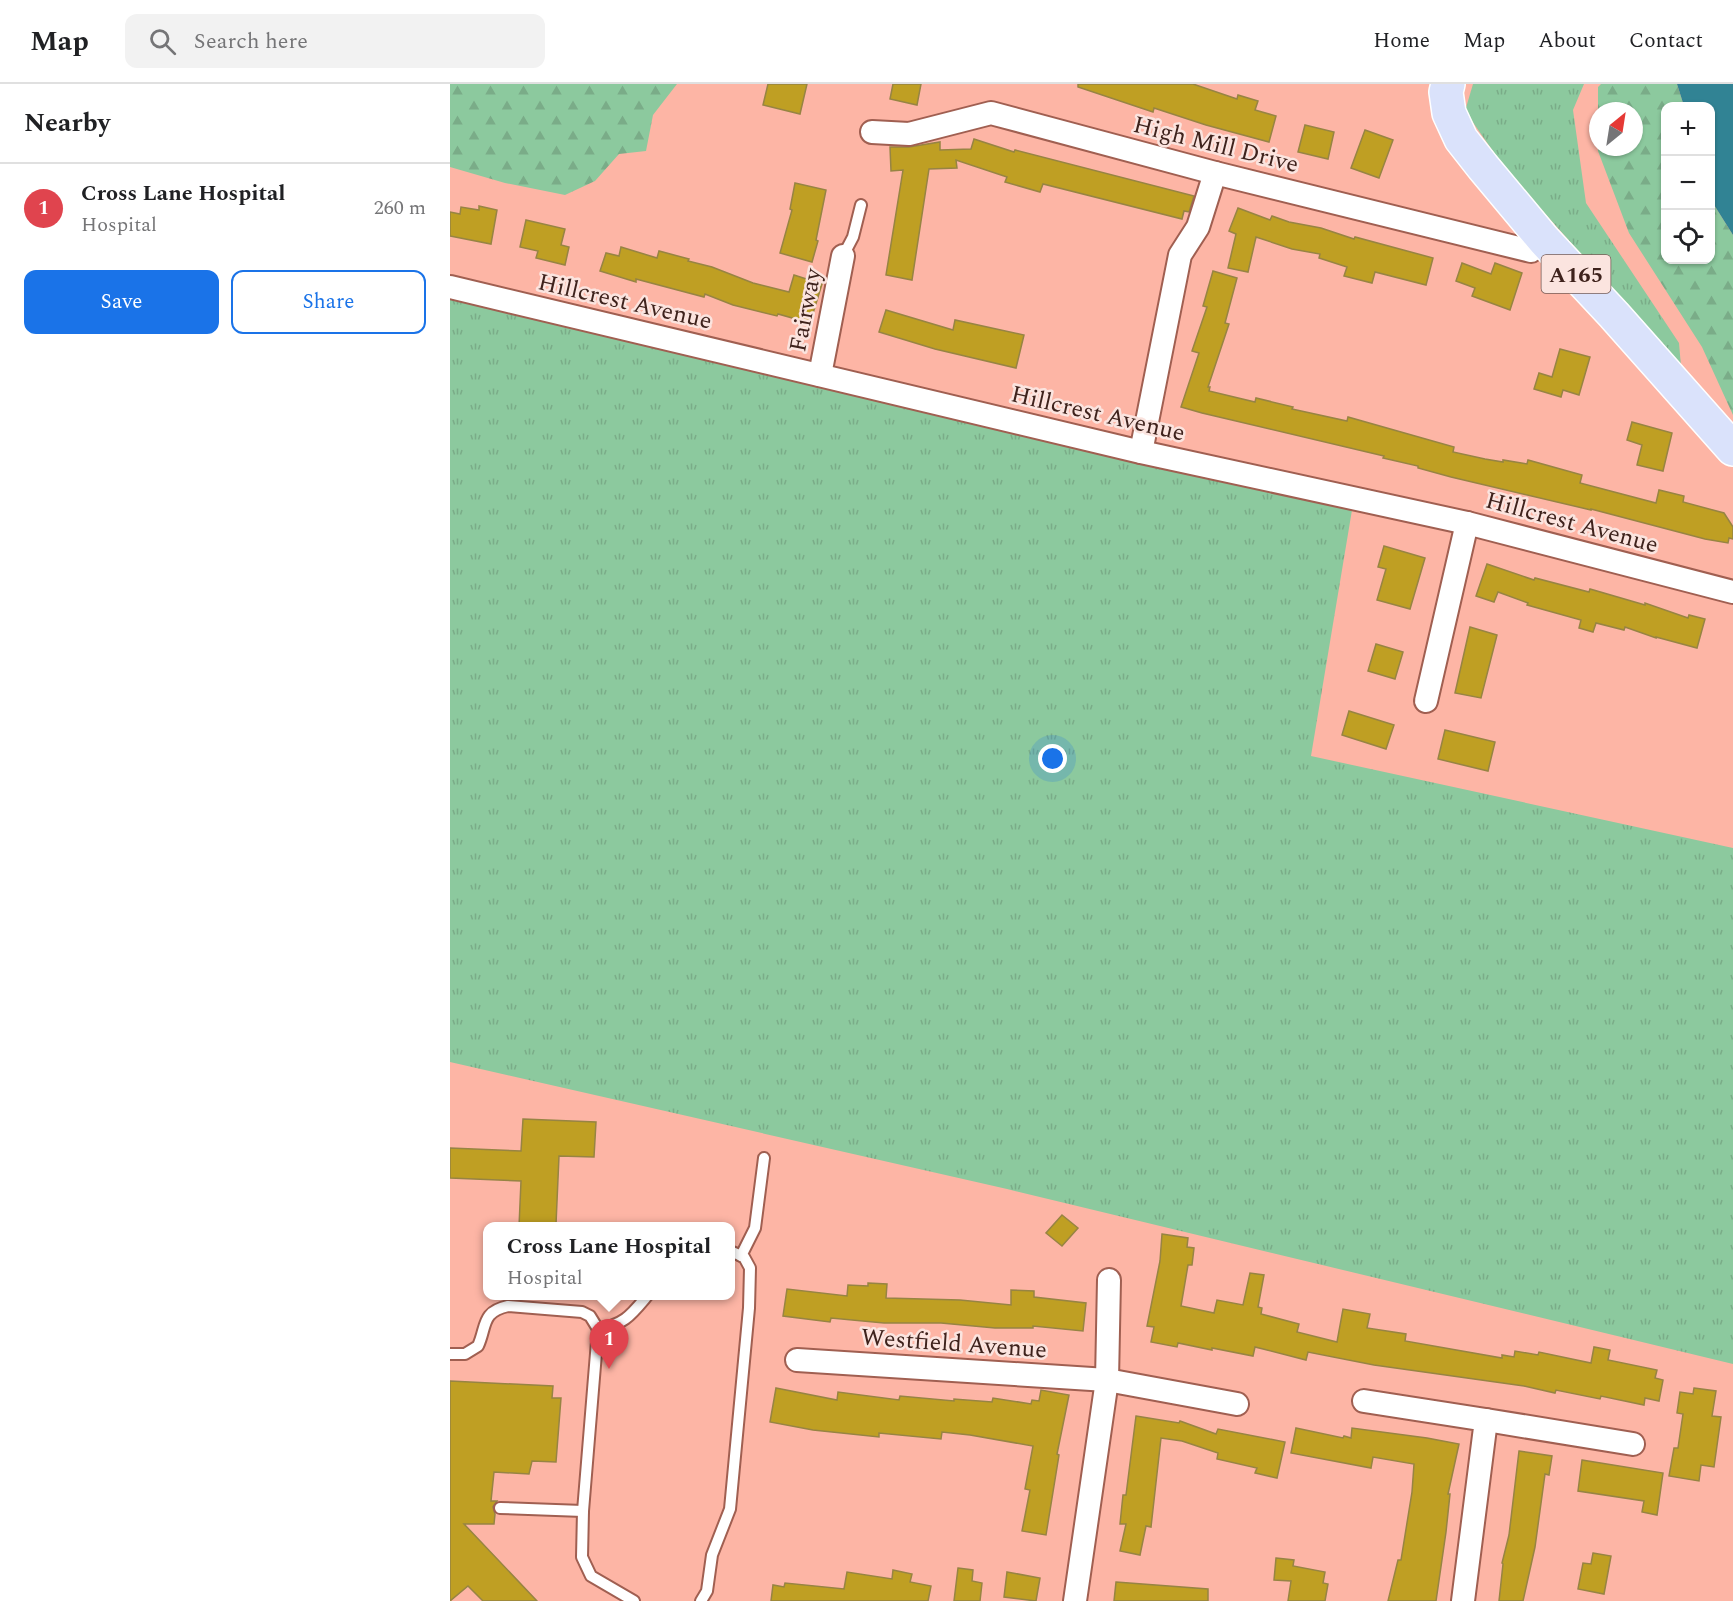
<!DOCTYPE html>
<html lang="en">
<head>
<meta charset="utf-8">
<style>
  :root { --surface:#fff; --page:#f2f2f2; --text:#202124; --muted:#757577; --line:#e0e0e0; --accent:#1a73e8 }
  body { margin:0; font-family:Spectral,serif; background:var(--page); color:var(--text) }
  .controls { position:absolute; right:18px; top:18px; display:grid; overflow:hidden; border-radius:12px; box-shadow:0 2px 4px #0004 }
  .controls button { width:54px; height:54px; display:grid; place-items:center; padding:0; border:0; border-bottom:2px solid var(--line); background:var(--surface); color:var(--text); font:30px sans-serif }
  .compass { position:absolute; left:1139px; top:18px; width:54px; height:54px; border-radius:50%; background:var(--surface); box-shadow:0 2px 4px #0004; rotate:30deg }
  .you { position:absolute; left:603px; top:675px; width:21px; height:21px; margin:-15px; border:4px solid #fff; border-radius:50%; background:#1a73e8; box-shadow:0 0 0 9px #1a73e833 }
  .badge { display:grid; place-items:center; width:39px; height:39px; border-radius:50%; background:var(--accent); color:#fff; font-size:20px; font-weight:700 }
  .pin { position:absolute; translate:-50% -50px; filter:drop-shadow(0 2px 3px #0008) }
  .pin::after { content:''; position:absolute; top:32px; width:21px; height:18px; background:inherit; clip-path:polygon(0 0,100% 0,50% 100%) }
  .popup { position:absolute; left:33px; top:1138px; width:252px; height:78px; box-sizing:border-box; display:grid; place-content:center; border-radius:12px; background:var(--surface); filter:drop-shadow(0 2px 4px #0005); font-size:20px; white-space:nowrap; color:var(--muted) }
  .popup b { font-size:22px; color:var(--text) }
  .popup::after { content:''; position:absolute; left:50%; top:100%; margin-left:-12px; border:12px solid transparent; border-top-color:var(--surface) }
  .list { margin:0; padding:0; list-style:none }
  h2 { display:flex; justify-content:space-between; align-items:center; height:78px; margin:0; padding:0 24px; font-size:26px }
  h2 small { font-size:20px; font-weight:400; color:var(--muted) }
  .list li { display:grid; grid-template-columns:39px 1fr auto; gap:18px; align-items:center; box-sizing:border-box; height:90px; padding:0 24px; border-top:2px solid var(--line) }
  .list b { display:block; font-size:22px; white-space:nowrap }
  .list p { margin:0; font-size:20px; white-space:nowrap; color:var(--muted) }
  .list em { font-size:20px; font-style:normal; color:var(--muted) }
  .actions { display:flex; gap:12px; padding:18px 24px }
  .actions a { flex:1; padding:14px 0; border:2px solid var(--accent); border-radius:12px; text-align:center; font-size:21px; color:var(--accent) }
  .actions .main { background:var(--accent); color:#fff }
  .icon { flex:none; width:33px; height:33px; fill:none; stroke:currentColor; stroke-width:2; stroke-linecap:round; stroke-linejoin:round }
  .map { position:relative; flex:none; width:1283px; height:1517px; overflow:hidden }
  header { display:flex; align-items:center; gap:36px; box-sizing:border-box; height:84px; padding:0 30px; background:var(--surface); border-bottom:2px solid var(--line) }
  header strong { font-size:28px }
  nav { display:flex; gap:33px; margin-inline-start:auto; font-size:21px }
  .search { width:420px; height:54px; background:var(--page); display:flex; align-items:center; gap:15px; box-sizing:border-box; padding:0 21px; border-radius:12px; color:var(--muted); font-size:22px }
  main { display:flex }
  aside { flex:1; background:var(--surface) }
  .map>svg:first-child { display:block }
</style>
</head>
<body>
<header>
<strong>Map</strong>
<div class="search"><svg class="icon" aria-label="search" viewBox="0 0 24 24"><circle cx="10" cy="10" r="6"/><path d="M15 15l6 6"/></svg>Search here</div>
<nav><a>Home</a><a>Map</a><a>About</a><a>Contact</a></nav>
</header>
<main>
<aside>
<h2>Nearby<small></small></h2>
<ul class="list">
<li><span class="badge" style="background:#e0444e">1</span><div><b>Cross Lane Hospital</b><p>Hospital</p></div><em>260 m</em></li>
</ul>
<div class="actions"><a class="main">Save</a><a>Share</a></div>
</aside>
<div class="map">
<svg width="1283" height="1517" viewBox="0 0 1283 1517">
  <defs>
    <pattern id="grass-tufts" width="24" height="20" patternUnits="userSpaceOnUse" patternTransform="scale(1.5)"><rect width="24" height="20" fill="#8cc99e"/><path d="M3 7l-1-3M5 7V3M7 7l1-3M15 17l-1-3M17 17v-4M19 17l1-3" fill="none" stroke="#7aac88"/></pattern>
    <pattern id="forest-firs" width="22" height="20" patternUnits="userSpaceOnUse" patternTransform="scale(1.5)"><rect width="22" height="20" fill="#8cc99e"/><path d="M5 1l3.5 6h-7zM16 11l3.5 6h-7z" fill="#7aac88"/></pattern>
  </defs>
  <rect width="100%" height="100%" fill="#fdb5a5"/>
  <g fill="url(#grass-tufts)">
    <path d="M 1023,0 L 1134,0 L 1123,26 L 1136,119 L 1229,259 L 1231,282 L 1056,86 L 1015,27 Z"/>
    <path d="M 0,203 L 904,414 L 861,672 L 1283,764 L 1283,1280 L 557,1105 L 0,978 Z"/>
  </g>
  <g fill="url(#forest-firs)" fill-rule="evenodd">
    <path d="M 0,0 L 227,0 L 203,31 L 196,67 L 169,70 L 145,97 L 115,111 L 55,99 L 0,83 Z"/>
    <path d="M 1151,0 L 1227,0 L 1234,22 L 1216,22 L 1216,176 L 1260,176 L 1261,116 L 1283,151 L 1283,331 L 1252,263 L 1179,149 L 1148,67 L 1148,3 ZM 1148,27 L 1184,27 L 1184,63 L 1148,63 Z"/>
  </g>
  <path fill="#318394" d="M 1227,0 L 1283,0 L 1283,151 L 1261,116 L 1260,22 L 1234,22 Z"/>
  <g fill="#bf9f23" stroke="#978443" stroke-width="1.5">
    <path d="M 318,0 L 357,0 L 350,30 L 313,21 Z"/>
    <path d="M 443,0 L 471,0 L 467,21 L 440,15 Z"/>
    <path d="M 628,0 L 743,0 L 787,15 L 788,11 L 808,17 L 805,26 L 826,32 L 819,58 L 756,41 L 704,24 L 703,28 L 628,3 Z"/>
    <path d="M 855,41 L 884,48 L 878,75 L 848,68 Z"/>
    <path d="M 915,46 L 943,56 L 929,94 L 901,84 Z"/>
    <path d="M 524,55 L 564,68 L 565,66 L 744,112 L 739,128 L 734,127 L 732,135 L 593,100 L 590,108 L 555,98 L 557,93 L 506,76 L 507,84 L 479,85 L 462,196 L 436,191 L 453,86 L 441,87 L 440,63 L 459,63 L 490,58 L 490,66 L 521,65 Z"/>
    <path d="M 345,99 L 376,106 L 366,156 L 368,157 L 362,178 L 330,169 L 342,126 L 340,125 Z"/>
    <path d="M 29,122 L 47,126 L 41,160 L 0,152 L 0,128 L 10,130 L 11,123 L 29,126 Z"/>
    <path d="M 788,124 L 820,136 L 822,132 L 839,138 L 871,144 L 904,155 L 905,153 L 983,174 L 976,201 L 925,188 L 922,199 L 894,192 L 897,183 L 869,174 L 870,170 L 842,165 L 806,153 L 798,188 L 778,184 L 786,150 L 779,147 Z"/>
    <path d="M 76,136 L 115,145 L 111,161 L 119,163 L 115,181 L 86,174 L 88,167 L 70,163 Z"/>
    <path d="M 171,163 L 207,174 L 209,167 L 239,175 L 238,177 L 262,183 L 303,199 L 339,208 L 344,191 L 372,200 L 360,239 L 328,230 L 327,232 L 283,221 L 255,210 L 254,213 L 186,195 L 186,198 L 150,187 L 156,169 L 169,172 Z"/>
    <path d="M 1012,179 L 1041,190 L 1045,179 L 1072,189 L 1060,226 L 1022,212 L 1025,204 L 1006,197 Z"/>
    <path d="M 763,187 L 787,194 L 775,239 L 779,240 L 758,303 L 760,303 L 759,307 L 805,318 L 806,314 L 843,323 L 842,325 L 897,337 L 898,333 L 1004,363 L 1003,368 L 1035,375 L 1053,378 L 1053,376 L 1077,380 L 1078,376 L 1132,391 L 1130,399 L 1206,419 L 1209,406 L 1234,412 L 1233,418 L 1274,429 L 1283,443 L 1283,455 L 1279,454 L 1278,459 L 1255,455 L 1141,425 L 1141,426 L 1001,393 L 968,384 L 968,382 L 933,374 L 934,372 L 752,329 L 731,323 L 749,269 L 742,267 L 757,223 L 753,222 Z"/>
    <path d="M 436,226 L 503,246 L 505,236 L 574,251 L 566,284 L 485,265 L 429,248 Z"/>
    <path d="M 1110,265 L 1140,273 L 1129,311 L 1113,306 L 1111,313 L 1084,305 L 1089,289 L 1102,293 Z"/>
    <path d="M 1182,338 L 1222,349 L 1213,387 L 1187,381 L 1192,361 L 1177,356 Z"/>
    <path d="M 934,462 L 975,474 L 960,525 L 927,516 L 936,485 L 928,483 Z"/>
    <path d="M 1037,480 L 1084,496 L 1085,494 L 1139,508 L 1140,505 L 1195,521 L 1195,519 L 1238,534 L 1239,531 L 1255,535 L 1247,564 L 1206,553 L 1206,554 L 1175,543 L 1174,546 L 1146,539 L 1143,548 L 1129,544 L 1131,536 L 1077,521 L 1078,519 L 1048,508 L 1044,518 L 1026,512 Z"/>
    <path d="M 1020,543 L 1047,551 L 1031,614 L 1005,609 Z"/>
    <path d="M 926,560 L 953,568 L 945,595 L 918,587 Z"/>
    <path d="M 899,627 L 944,641 L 936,665 L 892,651 Z"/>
    <path d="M 995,646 L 1045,658 L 1038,687 L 988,675 Z"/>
    <path d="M 73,1035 L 146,1038 L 144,1073 L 109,1072 L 106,1140 L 94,1139 L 94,1143 L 69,1143 L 71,1097 L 0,1094 L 0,1064 L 71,1067 Z"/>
    <path d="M 612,1131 L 628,1144 L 612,1162 L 596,1149 Z"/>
    <path d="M 712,1150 L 738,1154 L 737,1163 L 744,1164 L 742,1181 L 738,1181 L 731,1222 L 764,1229 L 767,1216 L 793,1221 L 800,1189 L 814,1191 L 808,1223 L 812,1224 L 811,1230 L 849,1240 L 847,1248 L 887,1258 L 893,1225 L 920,1230 L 917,1244 L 956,1250 L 955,1257 L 1052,1274 L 1052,1271 L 1064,1273 L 1065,1267 L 1088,1271 L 1089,1268 L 1141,1279 L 1144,1263 L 1160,1266 L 1158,1276 L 1207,1286 L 1205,1294 L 1213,1296 L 1209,1317 L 1195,1314 L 1194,1321 L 1151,1312 L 1150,1315 L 1106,1306 L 1105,1309 L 1074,1302 L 924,1281 L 858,1268 L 856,1276 L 805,1263 L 803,1272 L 762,1264 L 762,1266 L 728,1259 L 727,1263 L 701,1258 L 704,1243 L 697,1242 L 710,1177 Z"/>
    <path d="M 418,1199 L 437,1200 L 436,1214 L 510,1216 L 561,1221 L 561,1206 L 584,1207 L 584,1213 L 636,1219 L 633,1247 L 583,1242 L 583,1244 L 545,1244 L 491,1239 L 434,1239 L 381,1234 L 380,1238 L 333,1232 L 337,1205 L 397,1212 L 398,1201 L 418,1202 Z"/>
    <path d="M 0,1297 L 103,1302 L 102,1314 L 111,1314 L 106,1378 L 82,1377 L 79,1390 L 44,1388 L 41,1417 L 47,1417 L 43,1423 L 45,1430 L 44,1440 L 14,1440 L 87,1517 L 33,1517 L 18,1502 L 0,1517 Z"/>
    <path d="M 326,1304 L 387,1316 L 388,1308 L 449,1316 L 450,1312 L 504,1317 L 504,1315 L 542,1318 L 543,1314 L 581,1320 L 582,1316 L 589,1317 L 591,1306 L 619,1311 L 607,1370 L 609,1371 L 596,1451 L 572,1447 L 580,1406 L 575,1405 L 583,1362 L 520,1351 L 492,1348 L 491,1355 L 429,1349 L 429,1353 L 363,1346 L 320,1338 Z"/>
    <path d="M 1244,1304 L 1266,1307 L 1262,1332 L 1271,1333 L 1264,1383 L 1251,1381 L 1249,1397 L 1219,1392 L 1224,1364 L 1228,1364 L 1233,1330 L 1227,1329 L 1230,1308 L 1243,1310 Z"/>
    <path d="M 686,1332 L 729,1339 L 730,1337 L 766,1350 L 768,1345 L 835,1358 L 827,1394 L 805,1389 L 807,1384 L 767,1375 L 768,1369 L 732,1357 L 711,1354 L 701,1443 L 696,1442 L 690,1471 L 670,1467 L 676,1440 L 670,1440 L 673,1411 L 676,1411 Z"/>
    <path d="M 846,1344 L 893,1354 L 894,1352 L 901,1354 L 902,1344 L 977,1354 L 1009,1360 L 998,1410 L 1000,1410 L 996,1448 L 986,1517 L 938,1517 L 948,1476 L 951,1476 L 962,1408 L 964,1380 L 923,1373 L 921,1384 L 841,1369 Z"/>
    <path d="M 1069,1367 L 1102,1372 L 1099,1391 L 1095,1390 L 1085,1463 L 1073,1517 L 1049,1517 L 1053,1480 L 1052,1479 L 1059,1451 Z"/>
    <path d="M 1132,1376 L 1213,1389 L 1207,1431 L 1192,1428 L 1194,1417 L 1128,1407 Z"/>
    <path d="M 1143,1469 L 1161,1472 L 1154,1510 L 1128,1505 L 1133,1479 L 1141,1480 Z"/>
    <path d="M 826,1474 L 844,1476 L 843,1482 L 875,1488 L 873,1499 L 878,1500 L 875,1517 L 838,1517 L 841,1497 L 824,1496 Z"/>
    <path d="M 508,1484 L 523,1486 L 522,1497 L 532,1499 L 530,1517 L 504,1517 Z"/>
    <path d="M 443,1486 L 462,1490 L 460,1498 L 481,1502 L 478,1517 L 321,1517 L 323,1501 L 334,1503 L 335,1499 L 394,1505 L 397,1488 L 442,1495 Z"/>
    <path d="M 557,1488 L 590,1494 L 586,1517 L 554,1513 Z"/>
    <path d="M 666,1498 L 758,1505 L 758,1517 L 664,1517 Z"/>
  </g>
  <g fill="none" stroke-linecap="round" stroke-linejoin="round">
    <g stroke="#a05f51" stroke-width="14">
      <g id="service">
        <path d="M 393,172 L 403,153 L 411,121"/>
        <path d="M 291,1172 L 305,1144 L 314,1074"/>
        <path d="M 0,1270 L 15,1270 L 28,1262 C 37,1242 31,1228 58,1222 L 132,1228 L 140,1232 L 148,1245"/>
        <path d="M 50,1424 L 133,1427"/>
        <path d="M 184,1517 L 141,1492 L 132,1473 L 133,1427 L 148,1245 C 174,1241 181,1231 197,1212"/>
        <path d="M 251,1517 L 257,1507 L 262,1471 L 280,1425 L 299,1224 L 300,1184 L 294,1173 L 280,1167"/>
      </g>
    </g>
    <g stroke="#a05f51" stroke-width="26">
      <g id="minor">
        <path d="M 422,48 L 459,50 L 541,29 L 765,89 L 1081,167 L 1094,156"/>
        <path d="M 0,203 L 691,368 L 1017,439 L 1283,508"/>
        <path d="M 370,291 L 393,172"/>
        <path d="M 691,368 L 730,171 L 748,143 L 765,89"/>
        <path d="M 976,617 L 1017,439"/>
        <path d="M 347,1276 L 657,1296 L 787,1320"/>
        <path d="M 914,1317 L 1036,1336 L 1013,1517"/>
        <path d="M 1036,1336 L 1183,1360"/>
        <path d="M 625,1517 L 657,1296 L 659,1196"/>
      </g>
    </g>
    <g stroke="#fff" stroke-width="36">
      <path id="primary" d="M 998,0 L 996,8 L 999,29 L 1011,55 L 1033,83 L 1094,156 L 1164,231 L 1283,365"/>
    </g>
    <use href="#service" stroke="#fff" stroke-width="10"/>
    <use href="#minor" stroke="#fff" stroke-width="22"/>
    <use href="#primary" stroke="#dae2fb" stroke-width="33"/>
  </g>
  <g text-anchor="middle" stroke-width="5" stroke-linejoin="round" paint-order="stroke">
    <rect fill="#fbe4df" stroke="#775c56" stroke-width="1.5" x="1091.5" y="171" width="69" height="38" rx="4.5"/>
    <g font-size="22" font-weight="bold" fill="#3e221c">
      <text x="1126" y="198">A165</text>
    </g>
    <g font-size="24" fill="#3e221c" stroke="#fbe4df">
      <text transform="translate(766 60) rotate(14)" y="8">High Mill Drive</text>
      <text transform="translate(175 217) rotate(13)" y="8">Hillcrest Avenue</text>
      <text transform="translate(355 226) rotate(-79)" y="8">Fairway</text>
      <text transform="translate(648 329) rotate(13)" y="8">Hillcrest Avenue</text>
      <text transform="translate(1122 438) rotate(15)" y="8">Hillcrest Avenue</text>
      <text transform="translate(504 1259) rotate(4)" y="8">Westfield Avenue</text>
    </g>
  </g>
</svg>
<div class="controls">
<button>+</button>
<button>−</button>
<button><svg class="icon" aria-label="locate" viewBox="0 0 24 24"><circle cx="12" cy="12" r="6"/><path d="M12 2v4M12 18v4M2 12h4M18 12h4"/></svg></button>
</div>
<svg class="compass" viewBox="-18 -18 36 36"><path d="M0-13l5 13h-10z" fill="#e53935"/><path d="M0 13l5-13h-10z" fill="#757577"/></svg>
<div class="you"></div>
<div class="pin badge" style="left:159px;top:1285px;background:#e0444e">1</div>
<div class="popup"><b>Cross Lane Hospital</b>Hospital</div>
</div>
</main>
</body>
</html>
